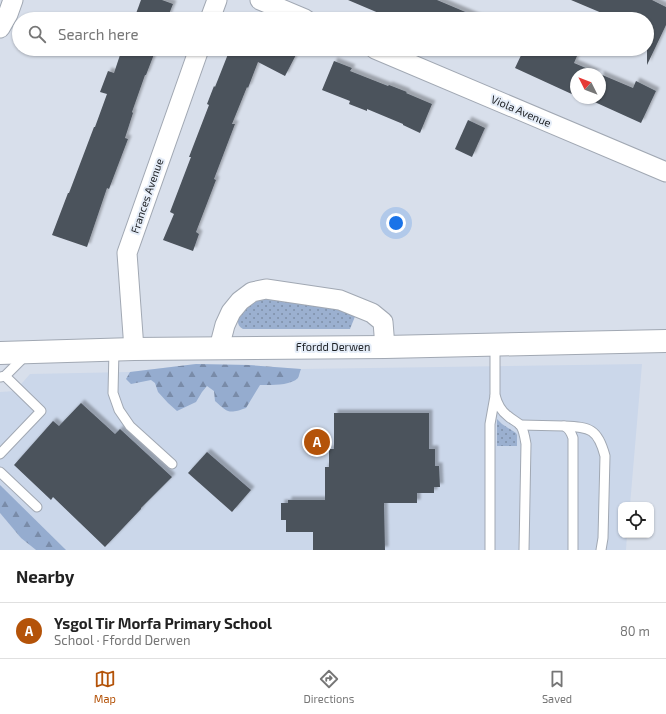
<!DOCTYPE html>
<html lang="en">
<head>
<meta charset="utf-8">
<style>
  :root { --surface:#fff; --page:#f2f2f2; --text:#222; --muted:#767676; --line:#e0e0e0; --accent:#b45309 }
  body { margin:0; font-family:"Exo 2",sans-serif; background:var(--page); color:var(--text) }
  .controls { position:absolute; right:12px; bottom:12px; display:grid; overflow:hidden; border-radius:8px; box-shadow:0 1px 3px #0004 }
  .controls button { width:36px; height:36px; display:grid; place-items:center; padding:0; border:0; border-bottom:1px solid var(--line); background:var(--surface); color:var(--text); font:20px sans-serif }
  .compass { position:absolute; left:570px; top:68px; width:36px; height:36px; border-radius:50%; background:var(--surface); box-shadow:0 1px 3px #0004; rotate:312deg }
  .you { position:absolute; left:396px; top:223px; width:14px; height:14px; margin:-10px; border:3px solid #fff; border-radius:50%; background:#1a73e8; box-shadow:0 0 0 6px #1a73e833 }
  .badge { display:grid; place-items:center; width:26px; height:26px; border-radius:50%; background:var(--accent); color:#fff; font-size:13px; font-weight:700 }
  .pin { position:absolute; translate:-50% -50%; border:2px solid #fff; box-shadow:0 1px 4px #0006 }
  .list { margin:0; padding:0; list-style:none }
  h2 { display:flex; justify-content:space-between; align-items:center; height:52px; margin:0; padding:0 16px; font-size:17px }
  h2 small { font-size:13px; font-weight:400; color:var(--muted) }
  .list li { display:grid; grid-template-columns:26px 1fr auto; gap:12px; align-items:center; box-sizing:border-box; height:56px; padding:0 16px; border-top:1px solid var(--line) }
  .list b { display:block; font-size:15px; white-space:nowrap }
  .list p { margin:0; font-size:13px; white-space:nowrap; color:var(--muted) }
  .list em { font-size:13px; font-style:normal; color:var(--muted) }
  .icon { flex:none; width:22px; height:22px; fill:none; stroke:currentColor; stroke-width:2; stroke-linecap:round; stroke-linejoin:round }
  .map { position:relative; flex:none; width:666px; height:550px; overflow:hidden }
  .search { position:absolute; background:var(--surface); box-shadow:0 1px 3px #0004; left:12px; right:12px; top:12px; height:44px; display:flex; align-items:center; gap:10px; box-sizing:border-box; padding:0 14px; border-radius:22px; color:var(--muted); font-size:15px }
  .sheet { height:108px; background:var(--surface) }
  nav { display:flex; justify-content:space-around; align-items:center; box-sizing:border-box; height:56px; border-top:1px solid var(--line); background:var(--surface); font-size:11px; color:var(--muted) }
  nav a { display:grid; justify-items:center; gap:2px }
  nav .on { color:var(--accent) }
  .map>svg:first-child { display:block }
</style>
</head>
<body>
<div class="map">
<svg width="666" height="550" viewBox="0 0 666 550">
  <defs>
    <pattern id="grass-dots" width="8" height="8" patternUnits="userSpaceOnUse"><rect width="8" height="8" fill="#9bb0d0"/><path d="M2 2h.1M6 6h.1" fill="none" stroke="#7e8fa8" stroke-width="1.8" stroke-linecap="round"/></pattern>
    <pattern id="forest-firs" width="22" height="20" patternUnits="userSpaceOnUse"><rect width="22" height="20" fill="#95accf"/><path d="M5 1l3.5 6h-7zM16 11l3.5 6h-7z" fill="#798ba8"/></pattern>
    <filter id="shadow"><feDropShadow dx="3.5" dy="-3.5" stdDeviation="1" flood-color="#0004"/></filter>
  </defs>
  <rect width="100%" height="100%" fill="#d8dfeb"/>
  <g fill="#cbd7ea">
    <path d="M 196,364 L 249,365 L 301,369 L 642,364 L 630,505 L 621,505 L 621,535 L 627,535 L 626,550 L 56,550 L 0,491 L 0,392 L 15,391 L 30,374 L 130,372 Z"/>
    <path d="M 0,513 L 21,538 L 36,550 L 0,550 Z"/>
  </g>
  <g fill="url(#grass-dots)">
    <path d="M 269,297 L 303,301 L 356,314 L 350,329 L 243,329 C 229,321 248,305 257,301 C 260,299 265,298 269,297 Z"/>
    <path d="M 497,419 L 502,424 L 516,433 L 517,435 L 517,446 L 497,446 Z"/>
  </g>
  <g fill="url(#forest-firs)">
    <path d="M 196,364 L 249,365 L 301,369 C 300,371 299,376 298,378 C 290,386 270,385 260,385 L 246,408 C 229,414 228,413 215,401 L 214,391 L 207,386 L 202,392 L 196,402 L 177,411 L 168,403 L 158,392 L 155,383 L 151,380 L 131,384 L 126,379 L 130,372 Z"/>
    <path d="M 0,485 L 66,550 L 36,550 L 21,538 L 0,513 Z"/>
  </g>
  <g fill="#4b525b" filter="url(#shadow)">
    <path d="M 141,0 L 162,0 L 173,4 L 167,19 L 134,19 Z"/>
    <path d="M 348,0 L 437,0 L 482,19 L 390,19 L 380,15 L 381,14 Z"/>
    <path d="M 571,0 L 652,0 L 666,7 L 666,25 L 647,65 L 647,19 L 616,19 Z"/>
    <path d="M 122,49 L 156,49 L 146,75 L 145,75 L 132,112 L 133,113 L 125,138 L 128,139 L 109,189 L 107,188 L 87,247 L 52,235 L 68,193 L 69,193 L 94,127 L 95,127 L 107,94 L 100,92 L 108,71 L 114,73 Z"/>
    <path d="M 230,49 L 299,49 L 285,76 L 258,62 L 248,88 L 247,87 L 232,124 L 235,124 L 214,179 L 216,180 L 196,232 L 199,234 L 193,251 L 163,240 L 174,214 L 170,212 L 191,157 L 189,157 L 209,105 L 207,104 L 214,86 L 215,87 Z"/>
    <path d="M 524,49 L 562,49 L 577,56 L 574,63 L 633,88 L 636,81 L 656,91 L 641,123 L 588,99 L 587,100 L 582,98 L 600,98 L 600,74 L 576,74 L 576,96 L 515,68 Z"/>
    <path d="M 334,61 L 352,68 L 350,71 L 388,86 L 389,85 L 407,92 L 406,93 L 432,104 L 420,133 L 403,125 L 403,124 L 367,109 L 367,111 L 349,104 L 350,101 L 322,90 Z"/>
    <path d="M 468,120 L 485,128 L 472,157 L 455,149 Z"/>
    <path d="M 81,403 L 115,434 L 120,429 L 172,477 L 141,508 L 141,509 L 105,547 L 53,497 L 51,500 L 14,465 L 53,421 L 59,426 Z"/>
    <path d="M 334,413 L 429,413 L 429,449 L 435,449 L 435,466 L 439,466 L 440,487 L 434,487 L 434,493 L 417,493 L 417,503 L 384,503 L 385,550 L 313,550 L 313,532 L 286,532 L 286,520 L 281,520 L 281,503 L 288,503 L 288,500 L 325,500 L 325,467 L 329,467 L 329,449 L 334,449 Z"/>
    <path d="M 207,452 L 251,490 L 232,512 L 188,473 Z"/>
  </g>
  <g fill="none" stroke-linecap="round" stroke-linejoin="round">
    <g stroke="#a1a8b3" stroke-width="11">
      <g id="service">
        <path d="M 495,344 L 495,395 C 497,403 501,411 508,416 C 512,420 517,421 521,426 C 524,431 525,438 526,444 L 524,550"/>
        <path d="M 114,350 L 113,393 L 119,410 L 130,426 L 172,464"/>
        <path d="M 0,377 L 5,376 L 26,355"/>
        <path d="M 520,425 L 564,426 C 569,428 571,432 573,438 L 573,550"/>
        <path d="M 564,426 C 590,427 598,429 605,456 L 603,538 L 601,550"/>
        <path d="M 0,454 L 41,411 L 5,376"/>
        <path d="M 0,472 L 37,507"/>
        <path d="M 490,550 L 490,424 L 495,396"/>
      </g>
    </g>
    <g stroke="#a1a8b3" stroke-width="21">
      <g id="minor">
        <path d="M 260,0 L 305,19"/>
        <path d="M 210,19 L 217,0"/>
        <path d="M 0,28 L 8,14 L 13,0"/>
        <path d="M 375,49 L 666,172"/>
        <path d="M 219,348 L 225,325 L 231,312 L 240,301 L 252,292 L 266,289 L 340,300 L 372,313 L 383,322 L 385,347"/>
        <path d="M 134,349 L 127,253 L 199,49"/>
      </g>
    </g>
    <g stroke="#a1a8b3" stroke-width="24">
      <path id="tertiary" d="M 0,353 L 134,349 L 385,347 L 666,341"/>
    </g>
    <use href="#service" stroke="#fff" stroke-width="9"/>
    <use href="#minor" stroke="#fff" stroke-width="19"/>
    <use href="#tertiary" stroke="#fff" stroke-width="22"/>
  </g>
  <g text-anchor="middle" stroke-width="4" stroke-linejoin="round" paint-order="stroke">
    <g font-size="11" fill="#1b1e22" stroke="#e5edf8">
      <text transform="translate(521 111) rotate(23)" y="4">Viola Avenue</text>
      <text transform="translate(147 196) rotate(-71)" y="4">Frances Avenue</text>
      <text x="333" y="351">Ffordd Derwen</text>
    </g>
  </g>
</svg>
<div class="controls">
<button><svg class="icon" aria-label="locate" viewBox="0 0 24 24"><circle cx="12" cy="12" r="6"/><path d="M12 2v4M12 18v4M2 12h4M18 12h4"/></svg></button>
</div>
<svg class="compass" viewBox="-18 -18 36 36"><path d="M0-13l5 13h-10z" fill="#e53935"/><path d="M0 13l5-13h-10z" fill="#767676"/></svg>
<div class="you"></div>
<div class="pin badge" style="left:317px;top:442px">A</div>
<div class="search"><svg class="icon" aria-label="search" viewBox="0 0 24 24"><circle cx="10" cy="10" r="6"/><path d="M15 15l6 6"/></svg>Search here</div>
</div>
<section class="sheet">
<h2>Nearby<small></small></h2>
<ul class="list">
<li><span class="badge">A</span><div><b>Ysgol Tir Morfa Primary School</b><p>School · Ffordd Derwen</p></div><em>80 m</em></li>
</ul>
</section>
<nav>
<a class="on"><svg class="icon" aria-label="map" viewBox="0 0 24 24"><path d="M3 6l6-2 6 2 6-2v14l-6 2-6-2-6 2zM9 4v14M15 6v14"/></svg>Map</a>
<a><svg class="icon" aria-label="directions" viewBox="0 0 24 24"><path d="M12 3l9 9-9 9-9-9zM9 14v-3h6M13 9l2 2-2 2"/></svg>Directions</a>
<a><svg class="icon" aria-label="saved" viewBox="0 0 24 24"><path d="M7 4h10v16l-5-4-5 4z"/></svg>Saved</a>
</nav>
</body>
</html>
